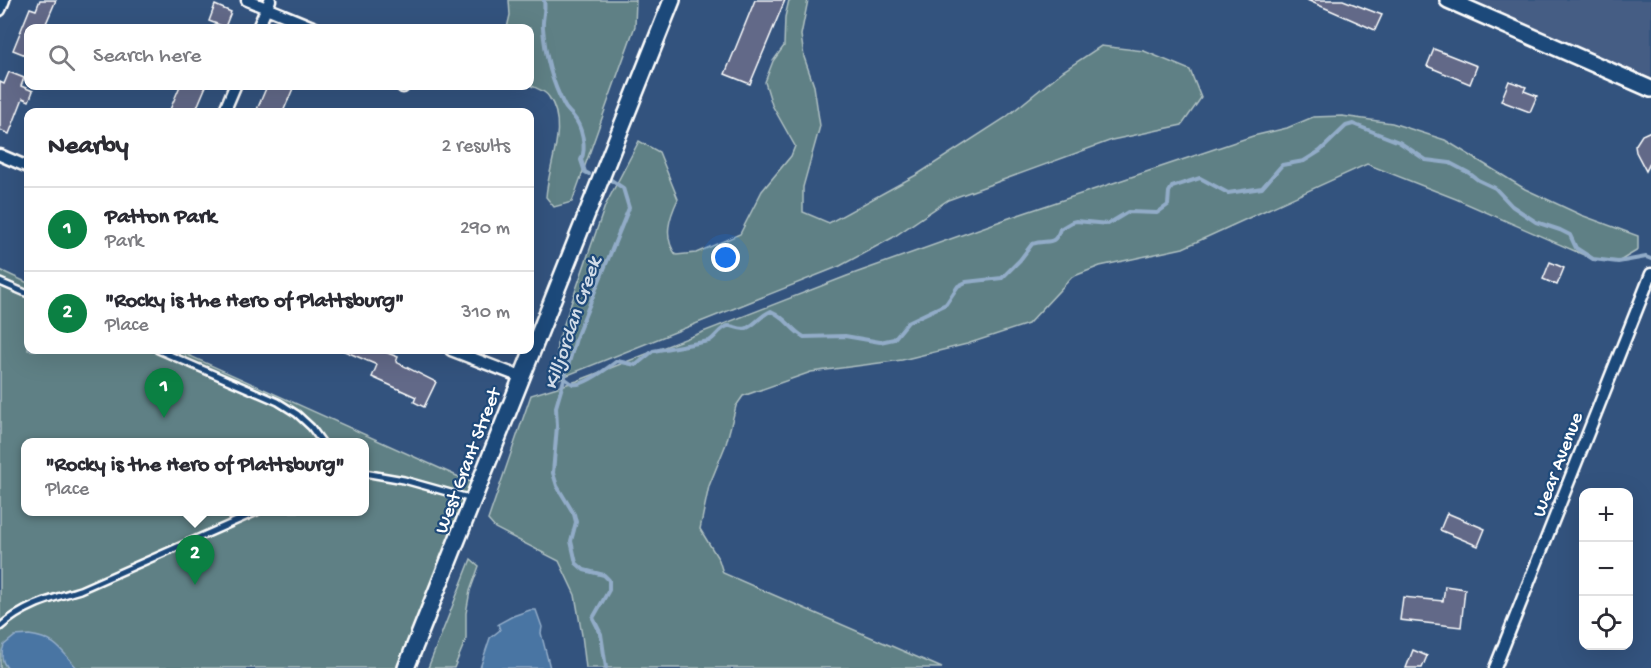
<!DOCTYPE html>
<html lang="en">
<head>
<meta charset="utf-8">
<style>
  :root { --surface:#fff; --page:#f7f7f7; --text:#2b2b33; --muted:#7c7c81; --line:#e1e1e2; --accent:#0b8043 }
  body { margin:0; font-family:"Gochi Hand",sans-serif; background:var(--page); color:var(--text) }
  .controls { position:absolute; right:18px; bottom:18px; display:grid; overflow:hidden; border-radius:12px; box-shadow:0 6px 24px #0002 }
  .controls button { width:54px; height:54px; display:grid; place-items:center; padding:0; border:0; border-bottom:2px solid var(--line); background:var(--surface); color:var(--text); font:30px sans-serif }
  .you { position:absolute; left:726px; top:258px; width:21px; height:21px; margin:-15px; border:4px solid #fff; border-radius:50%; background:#1a73e8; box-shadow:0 0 0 9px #1a73e833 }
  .badge { display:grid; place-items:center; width:39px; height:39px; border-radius:50%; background:var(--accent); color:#fff; font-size:20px; font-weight:700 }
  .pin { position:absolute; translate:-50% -50px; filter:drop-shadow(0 2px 3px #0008) }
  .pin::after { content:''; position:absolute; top:32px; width:21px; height:18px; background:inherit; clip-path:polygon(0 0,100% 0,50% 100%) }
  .popup { position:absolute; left:21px; top:438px; width:348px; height:78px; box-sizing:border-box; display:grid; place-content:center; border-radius:12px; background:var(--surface); filter:drop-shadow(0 2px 4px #0005); font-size:20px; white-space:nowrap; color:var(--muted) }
  .popup b { font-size:22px; color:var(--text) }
  .popup::after { content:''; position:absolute; left:50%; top:100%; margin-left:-12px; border:12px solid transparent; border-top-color:var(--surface) }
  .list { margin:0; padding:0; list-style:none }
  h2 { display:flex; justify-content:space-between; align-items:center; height:78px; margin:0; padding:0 24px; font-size:26px }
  h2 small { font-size:20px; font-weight:400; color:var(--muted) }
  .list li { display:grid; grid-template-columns:39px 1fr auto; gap:18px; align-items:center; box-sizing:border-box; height:84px; padding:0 24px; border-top:2px solid var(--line) }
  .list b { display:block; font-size:22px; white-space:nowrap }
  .list p { margin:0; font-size:20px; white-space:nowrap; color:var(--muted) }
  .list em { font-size:20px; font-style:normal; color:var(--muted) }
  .icon { flex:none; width:33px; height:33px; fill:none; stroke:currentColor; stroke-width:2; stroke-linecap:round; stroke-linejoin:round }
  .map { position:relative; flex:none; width:1651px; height:668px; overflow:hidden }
  .search { position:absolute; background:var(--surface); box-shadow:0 6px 24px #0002; left:24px; top:24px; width:510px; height:66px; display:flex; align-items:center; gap:15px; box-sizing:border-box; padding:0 21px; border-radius:12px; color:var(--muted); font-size:22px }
  .panel { position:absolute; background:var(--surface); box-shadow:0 6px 24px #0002; left:24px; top:108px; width:510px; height:246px; border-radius:12px }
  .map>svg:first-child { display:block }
</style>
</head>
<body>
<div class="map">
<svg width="1651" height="668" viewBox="0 0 1651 668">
  <rect width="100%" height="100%" fill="#33537e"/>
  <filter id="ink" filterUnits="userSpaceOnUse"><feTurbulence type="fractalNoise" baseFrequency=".0167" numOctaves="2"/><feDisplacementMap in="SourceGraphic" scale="12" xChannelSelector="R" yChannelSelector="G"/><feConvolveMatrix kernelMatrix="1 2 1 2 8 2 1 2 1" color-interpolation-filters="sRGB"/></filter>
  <g filter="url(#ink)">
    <path fill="#455d84" d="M 1448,0 L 1651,0 L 1651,87 Z"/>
    <g fill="#5f8085" stroke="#afc0c2" stroke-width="1.5" fill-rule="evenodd">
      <path d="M 509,0 L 636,0 L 635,26 L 572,202 L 554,207 L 546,197 C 548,165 569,126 549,97 C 546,91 535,88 530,85 L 530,28 L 507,28 L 510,15 Z"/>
      <path d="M 789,0 L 808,0 L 801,35 L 804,57 L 814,86 L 820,126 L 803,187 L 803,212 L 829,223 L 918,174 L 1005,118 L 1063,71 L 1101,46 L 1144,51 L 1190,70 L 1201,98 L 1182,125 L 1112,140 L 948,200 L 892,238 L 840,266 L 558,379 L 557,344 L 605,206 L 639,141 L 659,152 L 678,199 C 669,218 663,237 676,255 L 696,253 L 740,234 L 762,191 L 791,156 L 795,146 L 772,105 L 765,82 L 773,61 L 784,46 L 785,17 Z"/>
      <path d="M 1342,116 L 1392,123 L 1445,140 L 1525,189 L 1581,215 L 1638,236 L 1638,250 L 1618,262 L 1593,259 L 1456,199 L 1367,164 L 1183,248 L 1100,266 L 1072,277 L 1028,324 L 967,344 L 902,360 L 811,372 L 743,396 L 736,406 L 726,444 L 709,486 L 700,529 L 719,560 L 723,573 L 942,668 L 586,668 L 582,635 L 575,595 L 559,561 L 495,528 L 488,520 L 531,395 L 577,381 L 847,276 L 1012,217 L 1253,136 L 1287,128 L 1313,117 Z"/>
      <path d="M 0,270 L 28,283 L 28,350 L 177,350 L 479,486 L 406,668 L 0,668 ZM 26,442 L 364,442 L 364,512 L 26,512 Z"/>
      <path d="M 471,559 L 479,566 L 470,591 L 466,613 L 466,639 L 454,668 L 428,668 Z"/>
    </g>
    <g fill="#4975a3" stroke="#92acc8" stroke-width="1.5">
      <path d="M 530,610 L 536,610 L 542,627 L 541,633 L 550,668 L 480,668 L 490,638 L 500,630 L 498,624 L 513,616 Z"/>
      <path d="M 29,635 C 55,638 61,650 77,668 L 7,668 C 1,661 1,652 4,645 L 15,636 Z"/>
    </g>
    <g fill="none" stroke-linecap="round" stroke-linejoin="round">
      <g stroke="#92acc8" stroke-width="4">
        <path d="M 544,0 C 546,10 542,19 543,28 C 545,54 552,82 564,105 C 566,110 570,112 573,116 C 582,126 587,148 581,160 L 585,172 L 589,174"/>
        <path d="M 564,378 C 567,380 569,382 573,384 C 583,387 609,367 617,361 L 636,365 L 653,351 L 709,341 C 715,338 721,327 728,326 C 735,325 739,331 747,328 C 756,324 761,315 771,311 C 787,318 791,330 804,337 L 845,336 L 880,342 L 894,339 L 908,322 L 946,304 L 958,286 L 966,282 L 1002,278 L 1020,260 L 1032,244 C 1047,238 1054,248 1060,229 L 1072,222 L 1076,221 L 1108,224 L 1128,212 L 1157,213 L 1168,205 L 1169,192 L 1172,187 L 1200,178 L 1228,193 L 1262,188 L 1282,165 L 1304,161 L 1320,151 L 1346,126 L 1353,124 L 1399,142 L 1426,160 L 1450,163 L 1469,173 L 1478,180 L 1495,188 L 1512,206 L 1536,222 L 1560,230 L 1570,235 L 1576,248 L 1593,259 L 1618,262 L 1646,257 L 1651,259"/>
        <path d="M 606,668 L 601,634 L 593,618 L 609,590 L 609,580 L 604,575 L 584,570 L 576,563 L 571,541 L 576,522 L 574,514 L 557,486 L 553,473 L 557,426 L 556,407 L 577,335 L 629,208 L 623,188 L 611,180"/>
      </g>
    </g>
    <g fill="#626988" stroke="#fff" stroke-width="1.5">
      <path d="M 40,0 L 56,0 L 44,28 L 28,28 L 28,56 L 13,50 L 30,8 L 36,10 Z"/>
      <path d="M 755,0 L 785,0 L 750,84 L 725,74 Z"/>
      <path d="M 1307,0 L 1343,0 L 1382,15 L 1375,30 Z"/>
      <path d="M 215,5 L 231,12 L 225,27 L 209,21 Z"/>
      <path d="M 1434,49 L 1477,66 L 1470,84 L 1427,66 Z"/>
      <path d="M 9,72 L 24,78 L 21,86 L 33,91 L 29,101 L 23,98 L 9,134 L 0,130 L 0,82 L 4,84 Z"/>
      <path d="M 1509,81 L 1526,87 L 1524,91 L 1537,96 L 1530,112 L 1501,101 Z"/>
      <path d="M 180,86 L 206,86 L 195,112 L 169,112 Z"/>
      <path d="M 267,86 L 294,86 L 283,112 L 256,112 Z"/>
      <path d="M 1651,131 L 1651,161 L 1646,171 L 1636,152 L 1635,146 L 1642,135 Z"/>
      <path d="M 1550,262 L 1564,268 L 1557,285 L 1543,279 Z"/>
      <path d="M 342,350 L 380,350 L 398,357 L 396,362 L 436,382 L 424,407 L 414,402 L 416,397 L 372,377 L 377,365 Z"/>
      <path d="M 1447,513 L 1485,529 L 1478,546 L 1440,530 Z"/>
      <path d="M 1445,586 L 1465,589 L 1461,627 L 1400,620 L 1403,597 L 1443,601 Z"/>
      <path d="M 1413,650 L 1427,656 L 1422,668 L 1406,668 Z"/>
    </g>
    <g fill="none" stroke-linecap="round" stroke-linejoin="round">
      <g stroke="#fff" stroke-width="10">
        <g id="lane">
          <path d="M 0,282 L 28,294"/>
          <path d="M 158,350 L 278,402 L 297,414 L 311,427 L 322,442"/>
          <path d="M 364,473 L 404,480 L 472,499"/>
          <path d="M 0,627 C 23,606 50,599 80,590 L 257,512"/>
        </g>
      </g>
      <g stroke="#fff" stroke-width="15">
        <g id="street">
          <path d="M 247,0 L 315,28"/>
          <path d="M 0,10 L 4,0"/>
          <path d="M 258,28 L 270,0"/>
          <path d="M 402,86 L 403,87"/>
          <path d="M 224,112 L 235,86"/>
          <path d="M 0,155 L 28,167"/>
          <path d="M 451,350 L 521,377"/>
          <path d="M 1495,668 L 1651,274"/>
        </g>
      </g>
      <g stroke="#fff" stroke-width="20">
        <g id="secondary">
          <path d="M 1448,0 L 1651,89"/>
          <path d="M 406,668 L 672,0"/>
        </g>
      </g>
      <use href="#lane" stroke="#1f4a7a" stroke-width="5"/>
      <use href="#street" stroke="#1f4a7a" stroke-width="10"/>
      <use href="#secondary" stroke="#1f4a7a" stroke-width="15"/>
    </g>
  </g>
  <g text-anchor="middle" stroke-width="4.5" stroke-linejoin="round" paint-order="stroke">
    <g font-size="20" fill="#fff" stroke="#1f4a7a">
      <text transform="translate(466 460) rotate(-69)" y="7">West Grant Street</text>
      <text transform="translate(1556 464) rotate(-69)" y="7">Wear Avenue</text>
    </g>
    <g font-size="21" font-style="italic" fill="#d2dce8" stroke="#1f4a7a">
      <text transform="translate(571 323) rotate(-71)" y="7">Killjordan Creek</text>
    </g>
  </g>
</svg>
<div class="controls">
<button>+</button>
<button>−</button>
<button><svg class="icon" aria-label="locate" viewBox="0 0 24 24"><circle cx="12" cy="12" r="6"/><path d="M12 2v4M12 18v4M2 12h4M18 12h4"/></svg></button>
</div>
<div class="you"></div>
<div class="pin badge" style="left:164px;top:418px">1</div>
<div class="pin badge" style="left:195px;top:585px">2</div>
<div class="popup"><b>&quot;Rocky is the Hero of Plattsburg&quot;</b>Place</div>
<div class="search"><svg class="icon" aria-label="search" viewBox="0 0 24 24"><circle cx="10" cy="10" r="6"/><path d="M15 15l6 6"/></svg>Search here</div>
<section class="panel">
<h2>Nearby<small>2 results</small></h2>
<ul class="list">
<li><span class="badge">1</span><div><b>Patton Park</b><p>Park</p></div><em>290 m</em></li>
<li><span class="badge">2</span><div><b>&quot;Rocky is the Hero of Plattsburg&quot;</b><p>Place</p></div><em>310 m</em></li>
</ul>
</section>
</div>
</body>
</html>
